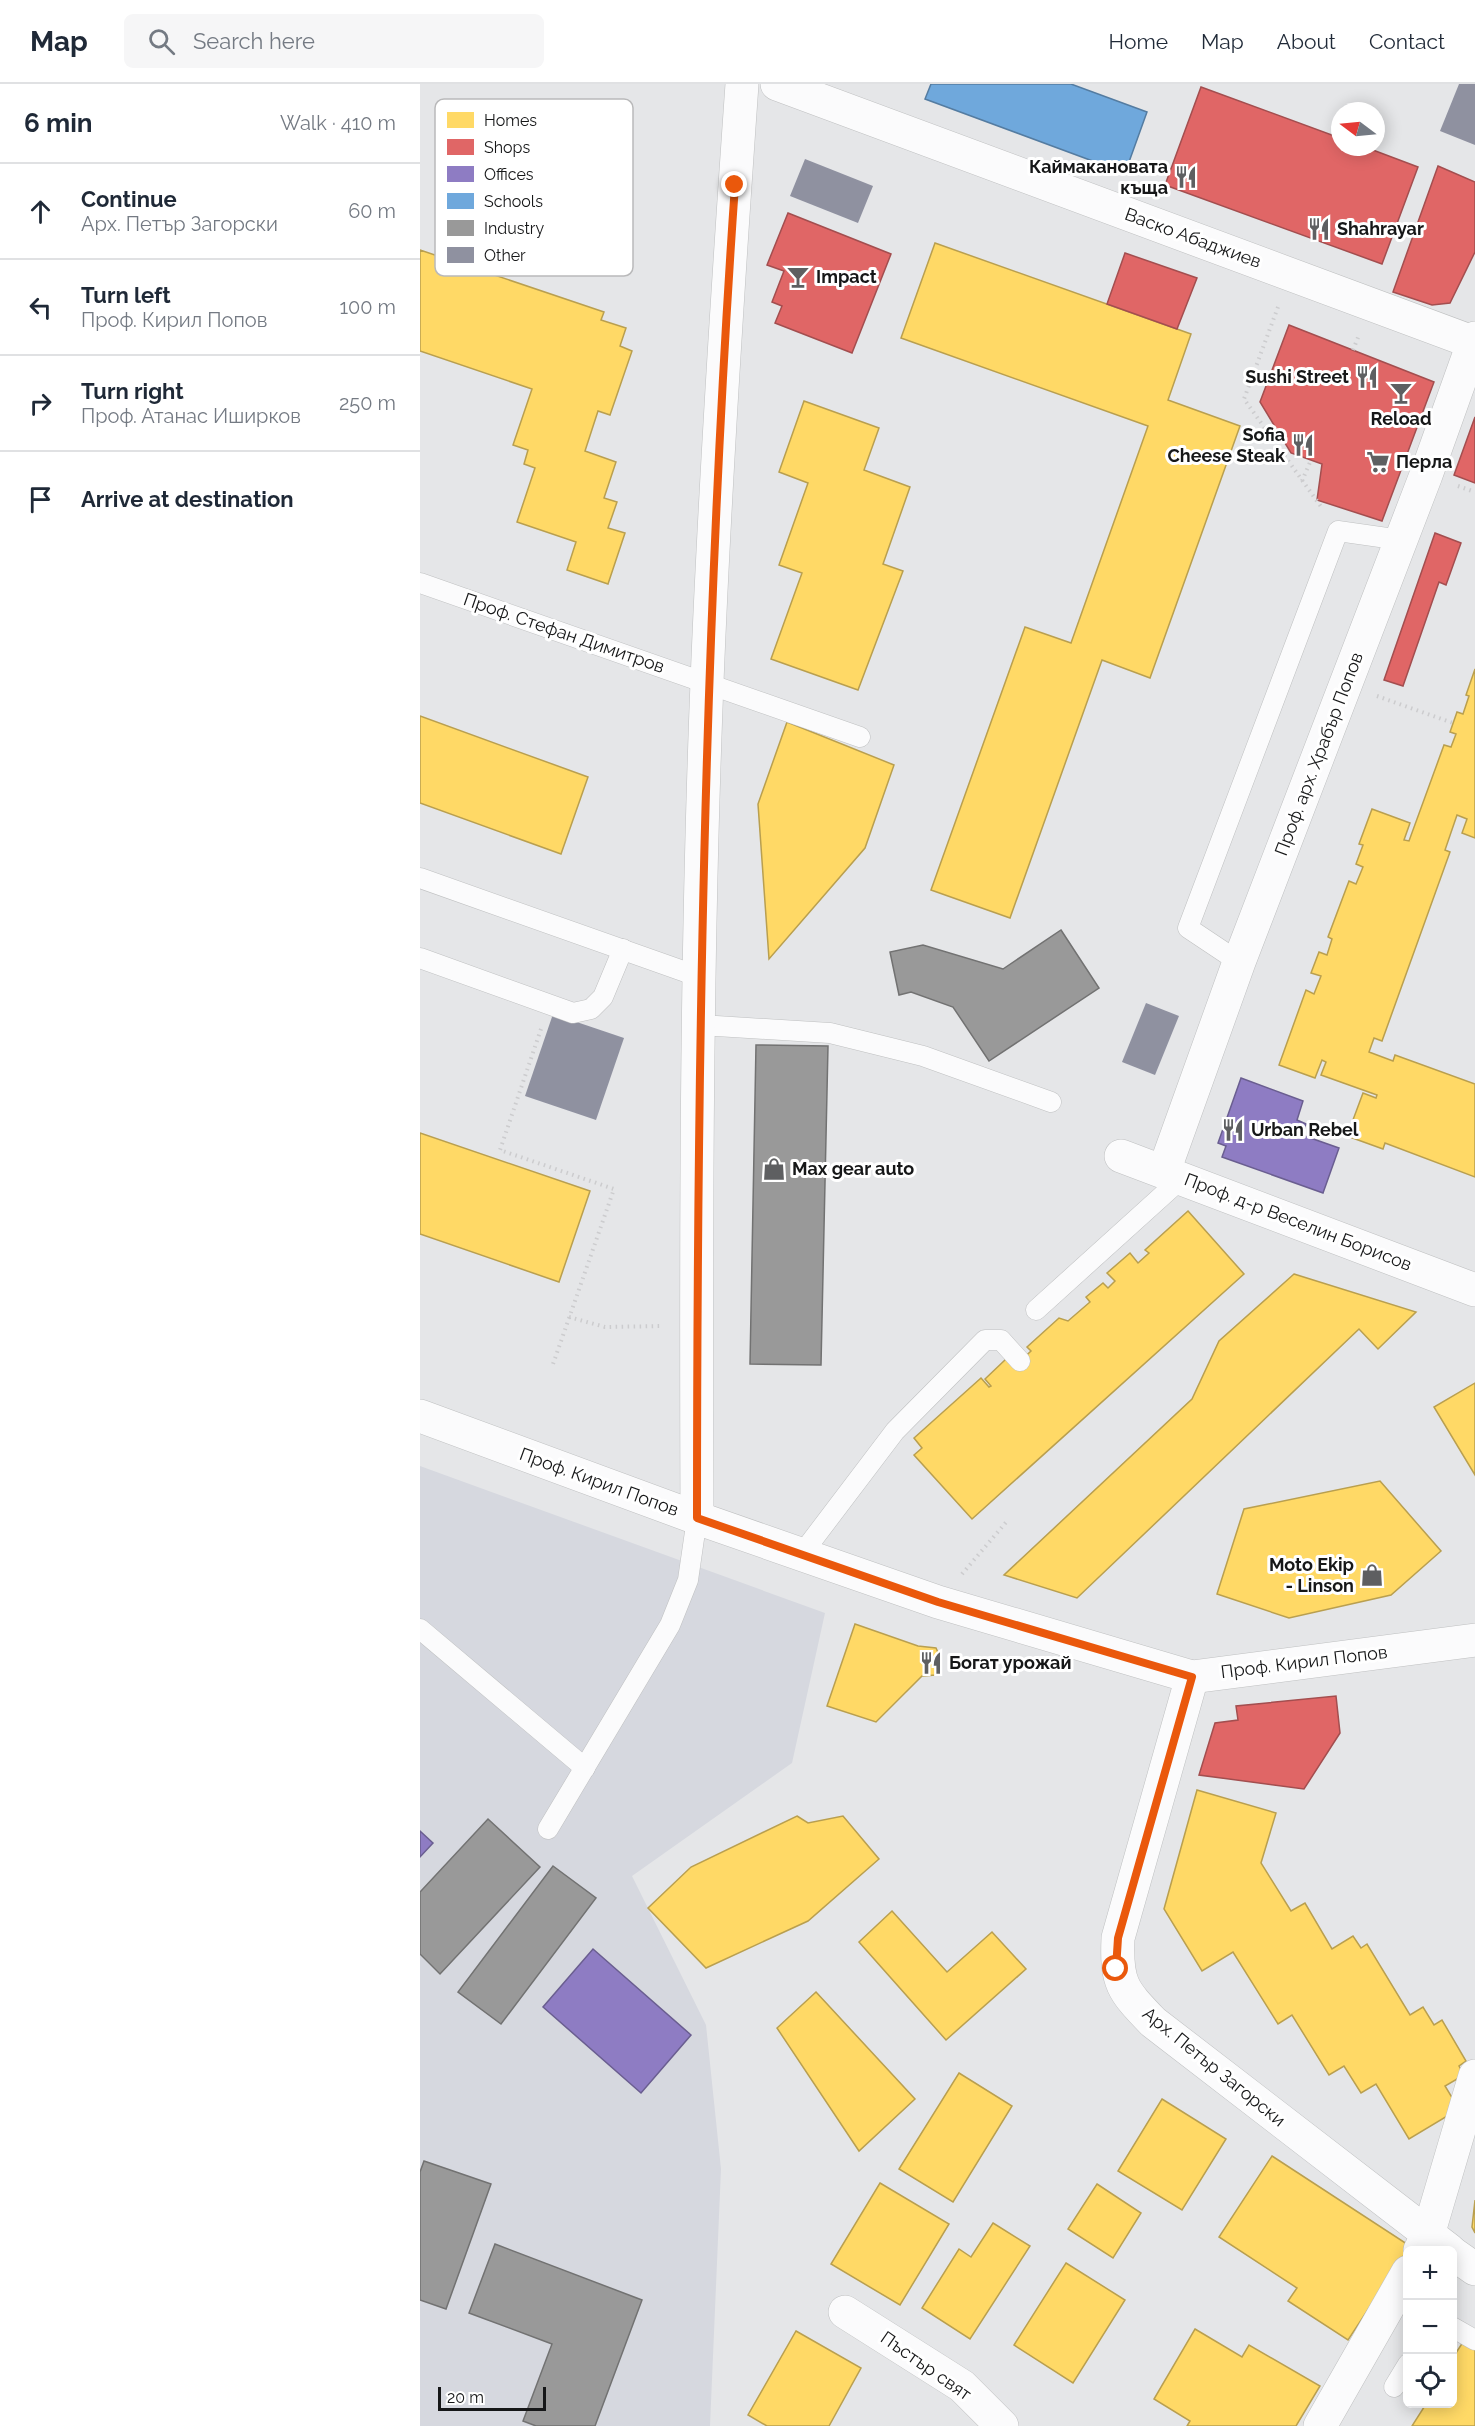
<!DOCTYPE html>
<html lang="en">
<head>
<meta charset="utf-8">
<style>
  :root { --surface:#fff; --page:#f6f6f7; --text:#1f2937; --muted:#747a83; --line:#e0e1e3 }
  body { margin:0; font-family:Raleway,sans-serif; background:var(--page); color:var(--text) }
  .controls { position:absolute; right:18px; bottom:18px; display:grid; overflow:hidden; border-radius:9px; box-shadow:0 3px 15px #0003 }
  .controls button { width:54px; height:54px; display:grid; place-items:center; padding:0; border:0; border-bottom:2px solid var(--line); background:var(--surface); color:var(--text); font:30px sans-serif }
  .compass { position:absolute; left:911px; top:18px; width:54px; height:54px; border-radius:50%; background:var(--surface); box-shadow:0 3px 15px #0003; rotate:286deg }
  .scale { position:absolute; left:18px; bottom:15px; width:108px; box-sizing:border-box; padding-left:6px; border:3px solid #161718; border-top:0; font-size:16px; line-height:21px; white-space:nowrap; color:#161718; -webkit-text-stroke:4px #fff; paint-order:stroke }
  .stop { position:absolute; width:18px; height:18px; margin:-14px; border:4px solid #ea580c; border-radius:50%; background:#fff }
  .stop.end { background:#ea580c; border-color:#fff; box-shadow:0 2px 6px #0008 }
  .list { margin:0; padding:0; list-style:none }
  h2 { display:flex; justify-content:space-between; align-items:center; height:78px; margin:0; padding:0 24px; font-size:26px }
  h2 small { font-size:20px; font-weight:400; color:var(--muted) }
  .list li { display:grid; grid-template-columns:39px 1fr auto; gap:18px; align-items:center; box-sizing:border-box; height:96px; padding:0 24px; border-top:2px solid var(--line) }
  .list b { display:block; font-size:22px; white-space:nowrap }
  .list p { margin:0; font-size:20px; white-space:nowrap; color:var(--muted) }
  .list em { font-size:20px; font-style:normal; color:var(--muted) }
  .icon { flex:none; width:33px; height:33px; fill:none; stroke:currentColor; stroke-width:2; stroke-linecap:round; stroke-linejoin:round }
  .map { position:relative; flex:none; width:1055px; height:2342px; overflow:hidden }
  header { display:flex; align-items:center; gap:36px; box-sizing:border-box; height:84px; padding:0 30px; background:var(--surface); border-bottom:2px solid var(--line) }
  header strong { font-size:28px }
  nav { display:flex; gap:33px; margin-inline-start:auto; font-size:21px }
  .search { width:420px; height:54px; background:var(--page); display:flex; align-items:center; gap:15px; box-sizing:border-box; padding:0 21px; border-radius:9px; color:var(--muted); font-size:22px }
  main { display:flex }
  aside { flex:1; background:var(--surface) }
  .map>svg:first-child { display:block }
</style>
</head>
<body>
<header>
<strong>Map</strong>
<div class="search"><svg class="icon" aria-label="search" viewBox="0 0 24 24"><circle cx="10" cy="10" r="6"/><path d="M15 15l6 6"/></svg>Search here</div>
<nav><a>Home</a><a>Map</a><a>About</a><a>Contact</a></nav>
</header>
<main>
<aside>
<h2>6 min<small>Walk · 410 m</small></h2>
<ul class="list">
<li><svg class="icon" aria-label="ahead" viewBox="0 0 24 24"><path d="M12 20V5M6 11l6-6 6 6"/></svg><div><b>Continue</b><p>Арх. Петър Загорски</p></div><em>60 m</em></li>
<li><svg class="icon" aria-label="left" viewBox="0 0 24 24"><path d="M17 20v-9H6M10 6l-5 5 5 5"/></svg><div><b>Turn left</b><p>Проф. Кирил Попов</p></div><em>100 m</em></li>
<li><svg class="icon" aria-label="right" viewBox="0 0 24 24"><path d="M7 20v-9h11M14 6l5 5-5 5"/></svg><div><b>Turn right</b><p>Проф. Атанас Иширков</p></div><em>250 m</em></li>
<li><svg class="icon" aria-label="arrive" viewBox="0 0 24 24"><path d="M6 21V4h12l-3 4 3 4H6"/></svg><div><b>Arrive at destination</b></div></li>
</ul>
</aside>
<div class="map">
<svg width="1055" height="2342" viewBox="0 0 1055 2342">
  <rect width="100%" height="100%" fill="#e5e6e8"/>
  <path fill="#d6d8df" d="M 0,1382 L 405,1529 L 372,1679 L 212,1792 L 286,1941 L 301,2085 L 290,2342 L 0,2342 Z"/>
  <g fill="#ffd966" stroke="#b99f4f" stroke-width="1.5">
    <path d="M 515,159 L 771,250 L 748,316 L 820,342 L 730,594 L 682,576 L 590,834 L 511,806 L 605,543 L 651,559 L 728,342 L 481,254 Z"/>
    <path d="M 0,166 L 184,228 L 181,236 L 206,244 L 200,262 L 212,267 L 190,331 L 178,327 L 165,367 L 196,378 L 184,414 L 197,418 L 188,444 L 205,449 L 188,500 L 147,486 L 156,458 L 97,438 L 115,384 L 104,380 L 108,366 L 93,361 L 112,305 L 0,267 Z"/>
    <path d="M 384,317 L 459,344 L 444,386 L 490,403 L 463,480 L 483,487 L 438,606 L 351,575 L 382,489 L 359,481 L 388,399 L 359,388 Z"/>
    <path d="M 1055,585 L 1055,754 L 1042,749 L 1047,735 L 1037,731 L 1025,766 L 1030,768 L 962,957 L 954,954 L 949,968 L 973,977 L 975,971 L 1055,1000 L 1055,1093 L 965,1059 L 963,1065 L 927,1052 L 943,1009 L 956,1014 L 957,1011 L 901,991 L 906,978 L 902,976 L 895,994 L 859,981 L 886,906 L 894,910 L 901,892 L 891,889 L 899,868 L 907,871 L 912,855 L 908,853 L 929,797 L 936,800 L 943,783 L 936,780 L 943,761 L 939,760 L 952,725 L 990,739 L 984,756 L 989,757 L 1024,661 L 1031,663 L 1036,650 L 1030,648 L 1037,628 L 1043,630 L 1049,612 L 1046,611 Z"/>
    <path d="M 0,632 L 168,693 L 141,770 L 0,719 Z"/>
    <path d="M 367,638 L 474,681 L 445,764 L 349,875 L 338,720 Z"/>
    <path d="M 0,1049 L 170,1107 L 139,1198 L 0,1150 Z"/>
    <path d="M 768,1127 L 824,1190 L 552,1435 L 494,1371 L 502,1364 L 494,1354 L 561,1294 L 569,1303 L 571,1302 L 565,1295 L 586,1275 L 594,1283 L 611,1267 L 607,1263 L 639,1234 L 648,1237 L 670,1218 L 666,1213 L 683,1199 L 688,1204 L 695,1197 L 687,1189 L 710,1169 L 718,1179 L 729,1169 L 725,1166 Z"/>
    <path d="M 874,1190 L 996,1228 L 958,1265 L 939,1245 L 657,1514 L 584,1491 L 772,1315 L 799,1257 Z"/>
    <path d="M 1055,1299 L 1055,1391 L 1014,1323 Z"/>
    <path d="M 960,1397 L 1021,1467 L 971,1511 L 869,1534 L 797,1510 L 824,1425 Z"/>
    <path d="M 435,1540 L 498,1562 L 516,1564 L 520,1573 L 516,1591 L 502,1592 L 456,1638 L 407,1622 Z"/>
    <path d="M 777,1706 L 856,1729 L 841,1779 L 871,1827 L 885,1819 L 912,1865 L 933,1852 L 941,1864 L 947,1860 L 990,1931 L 1003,1923 L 1014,1941 L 1022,1936 L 1046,1977 L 1039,1982 L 1044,1991 L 1025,2002 L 1039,2025 L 989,2055 L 956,2000 L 941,2009 L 924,1982 L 909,1991 L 872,1931 L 858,1940 L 813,1868 L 782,1887 L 744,1825 Z"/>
    <path d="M 377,1732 L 388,1739 L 423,1732 L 459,1775 L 388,1837 L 286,1884 L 228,1824 L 271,1783 Z"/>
    <path d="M 472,1827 L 527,1888 L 572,1848 L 606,1885 L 526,1956 L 439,1858 Z"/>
    <path d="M 396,1908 L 495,2015 L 439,2067 L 357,1944 Z"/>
    <path d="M 539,1989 L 592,2022 L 533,2118 L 479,2085 Z"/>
    <path d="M 742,2015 L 806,2055 L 762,2126 L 698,2087 Z"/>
    <path d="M 852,2072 L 990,2162 L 928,2256 L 868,2217 L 877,2204 L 799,2153 Z"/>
    <path d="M 460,2099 L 529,2140 L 480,2221 L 411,2180 Z"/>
    <path d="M 677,2100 L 721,2129 L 693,2174 L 648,2145 Z"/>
    <path d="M 1055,2116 L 1055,2149 L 1052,2143 Z"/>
    <path d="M 573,2139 L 610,2162 L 550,2255 L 502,2224 L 539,2165 L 551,2173 Z"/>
    <path d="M 646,2179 L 705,2216 L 653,2299 L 594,2261 Z"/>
    <path d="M 775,2245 L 822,2273 L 829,2261 L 900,2302 L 876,2342 L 767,2342 L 770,2337 L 734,2315 Z"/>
    <path d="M 376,2247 L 441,2284 L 409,2342 L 347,2342 L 328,2331 Z"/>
    <path d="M 1043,2258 L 1055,2265 L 1055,2342 L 992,2342 L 1006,2320 L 1032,2320 L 1032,2275 Z"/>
  </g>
  <g fill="#e06666" stroke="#a34e4f" stroke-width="1.5">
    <path d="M 781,3 L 920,54 L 920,63 L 945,63 L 998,83 L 962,180 L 745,101 Z"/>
    <path d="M 1018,82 L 1055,98 L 1055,168 L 1030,219 L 1012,221 L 973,208 Z"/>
    <path d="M 368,129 L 471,170 L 432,269 L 355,239 L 362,222 L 352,218 L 364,187 L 347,181 Z"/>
    <path d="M 705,169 L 777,194 L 757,245 L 687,220 Z"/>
    <path d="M 869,241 L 1014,298 L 962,437 L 897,416 L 902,380 L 871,369 L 840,318 Z"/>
    <path d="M 1055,333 L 1055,399 L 1034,391 Z"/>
    <path d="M 1015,449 L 1041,459 L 1026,501 L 1019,498 L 983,602 L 964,596 Z"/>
    <path d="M 916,1612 L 920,1649 L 884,1705 L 779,1691 L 795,1639 L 818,1636 L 816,1622 Z"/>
  </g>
  <g fill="#8e7cc3" stroke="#6a5e90" stroke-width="1.5">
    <path d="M 821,994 L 883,1017 L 877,1036 L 886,1040 L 882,1051 L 919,1064 L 903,1109 L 802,1073 L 806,1062 L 798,1059 Z"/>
    <path d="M 0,1747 L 13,1759 L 0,1773 Z"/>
    <path d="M 173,1865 L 271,1951 L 221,2009 L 123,1923 Z"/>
  </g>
  <path fill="#6fa8dc" stroke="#547ca1" stroke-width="1.5" d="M 511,0 L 651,0 L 727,28 L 705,89 L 505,15 Z"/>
  <g fill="#999" stroke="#727272" stroke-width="1.5">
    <path d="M 641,846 L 679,904 L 569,977 L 533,923 L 491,908 L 479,911 L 470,868 L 503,861 L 583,885 Z"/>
    <path d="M 336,961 L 408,962 L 401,1281 L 330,1280 Z"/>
    <path d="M 68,1735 L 120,1783 L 20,1890 L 0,1870 L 0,1808 Z"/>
    <path d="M 133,1782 L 176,1814 L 81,1940 L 38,1908 Z"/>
    <path d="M 4,2077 L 71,2100 L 26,2225 L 0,2216 L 0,2088 Z"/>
    <path d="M 75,2160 L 222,2216 L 175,2342 L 116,2342 L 103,2337 L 132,2260 L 49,2229 Z"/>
  </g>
  <g fill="#8f91a0">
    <path d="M 1039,0 L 1055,0 L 1055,61 L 1020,47 Z"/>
    <path d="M 385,75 L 453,102 L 438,139 L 370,112 Z"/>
    <path d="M 726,919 L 759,932 L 735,991 L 702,978 Z"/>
    <path d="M 133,930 L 204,954 L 176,1036 L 105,1012 Z"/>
  </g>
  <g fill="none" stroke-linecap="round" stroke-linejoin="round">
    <g stroke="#bfc0c1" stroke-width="21">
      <g id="lane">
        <path d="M 0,499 L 440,653"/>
        <path d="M 0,794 L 280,893"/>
        <path d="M 0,874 L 153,929 L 171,925 L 183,913 L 203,865"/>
        <path d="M 819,878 L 768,844 L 918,447 L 981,456"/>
        <path d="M 280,941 L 410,949 L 503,972 L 631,1018"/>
        <path d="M 616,1226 L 762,1094"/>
        <path d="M 381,1471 L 475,1347 L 565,1256 L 581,1256 L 600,1277"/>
        <path d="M 0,1545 L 165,1684"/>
        <path d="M 128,1745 L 250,1541 L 268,1496 L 277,1434"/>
        <path d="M 1032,2243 L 1055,2256"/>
        <path d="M 974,2303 L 988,2280"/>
      </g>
    </g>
    <g stroke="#bfc0c1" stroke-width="34">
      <g id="street">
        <path d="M 357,0 L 1055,259"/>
        <path d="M 701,1072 L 1055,1206"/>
        <path d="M 744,1087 L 819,878 L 1006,391 L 1055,254"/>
        <path d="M 0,1332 L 277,1434 L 518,1518 L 772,1593 L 1055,1556"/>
        <path d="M 277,1434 C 276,1155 276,876 287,598 C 295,398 308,199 322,0"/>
        <path d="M 772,1593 L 698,1854 C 696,1899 702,1906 733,1938 L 1029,2166"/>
        <path d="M 1000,2166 L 1008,2151 L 1055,1992"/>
        <path d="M 1032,2169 L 1055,2185"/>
        <path d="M 425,2228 L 542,2302 L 582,2342"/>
        <path d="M 900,2342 L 988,2188"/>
      </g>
    </g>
    <g stroke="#ccccce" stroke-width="4" stroke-dasharray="1.5 4.5" stroke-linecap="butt">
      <path d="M 858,223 L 824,315 L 902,424"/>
      <path d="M 933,266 L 939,251"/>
      <path d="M 882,397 L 891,376"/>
      <path d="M 1038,402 L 1055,408"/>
      <path d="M 957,612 L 1033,639"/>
      <path d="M 121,945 L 80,1066 L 194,1105 L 132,1283"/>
      <path d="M 149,1233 L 185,1243 L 243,1242"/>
      <path d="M 542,1490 L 588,1436"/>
    </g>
    <use href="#lane" stroke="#fbfbfc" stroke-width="20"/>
    <use href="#street" stroke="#fbfbfc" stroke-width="33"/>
  </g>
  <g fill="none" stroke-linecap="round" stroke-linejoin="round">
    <path stroke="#ea580c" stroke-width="8" d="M 315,101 C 284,545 277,989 277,1434 L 518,1518 L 772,1593 L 698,1854 L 696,1885"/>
  </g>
  <defs>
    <g id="restaurant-bare" transform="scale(1.8)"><path d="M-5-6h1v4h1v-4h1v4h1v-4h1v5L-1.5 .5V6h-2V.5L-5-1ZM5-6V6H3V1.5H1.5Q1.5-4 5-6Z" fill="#5e5f61" stroke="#fff" stroke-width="2.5" paint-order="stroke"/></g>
    <g id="bar-bare" transform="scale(1.8)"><path d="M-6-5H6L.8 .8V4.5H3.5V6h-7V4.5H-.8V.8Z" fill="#5e5f61" stroke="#fff" stroke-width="2.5" paint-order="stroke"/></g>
    <g id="supermarket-bare" transform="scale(1.8)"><path d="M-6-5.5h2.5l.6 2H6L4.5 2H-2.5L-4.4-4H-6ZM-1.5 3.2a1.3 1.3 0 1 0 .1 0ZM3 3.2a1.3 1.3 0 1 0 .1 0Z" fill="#5e5f61" stroke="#fff" stroke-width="2.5" paint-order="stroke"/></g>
    <g id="shop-bare" transform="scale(1.8)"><path d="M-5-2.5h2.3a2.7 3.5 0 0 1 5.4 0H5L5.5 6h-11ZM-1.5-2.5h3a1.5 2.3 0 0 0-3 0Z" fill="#5e5f61" stroke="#fff" stroke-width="2.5" paint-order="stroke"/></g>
  </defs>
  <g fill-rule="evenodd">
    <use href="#restaurant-bare" x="766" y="93"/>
    <use href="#restaurant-bare" x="899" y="145"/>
    <use href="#bar-bare" x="378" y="193"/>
    <use href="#restaurant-bare" x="947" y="293"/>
    <use href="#bar-bare" x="981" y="309"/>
    <use href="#restaurant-bare" x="883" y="361"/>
    <use href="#supermarket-bare" x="958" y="378"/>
    <use href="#restaurant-bare" x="813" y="1046"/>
    <use href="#shop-bare" x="354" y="1085"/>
    <use href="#shop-bare" x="952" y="1491"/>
    <use href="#restaurant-bare" x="511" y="1579"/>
  </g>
  <g text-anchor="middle" stroke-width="6" stroke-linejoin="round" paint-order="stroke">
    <g font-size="18" font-weight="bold" fill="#161718" stroke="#fff" text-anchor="start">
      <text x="748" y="89" text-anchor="end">Каймакановата<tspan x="748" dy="21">къща</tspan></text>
      <text x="917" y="151">Shahrayar</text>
      <text x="396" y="199">Impact</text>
      <text x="929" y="299" text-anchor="end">Sushi Street</text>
      <text x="981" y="341" text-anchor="middle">Reload</text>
      <text x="865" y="357" text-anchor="end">Sofia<tspan x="865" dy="21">Cheese Steak</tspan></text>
      <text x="976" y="384">Перла</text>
      <text x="831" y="1052">Urban Rebel</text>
      <text x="372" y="1091">Max gear auto</text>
      <text x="934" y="1487" text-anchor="end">Moto Ekip<tspan x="934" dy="21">- Linson</tspan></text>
      <text x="529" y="1585">Богат урожай</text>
    </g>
    <g font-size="18" fill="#161718" stroke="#fff">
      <text transform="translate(773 154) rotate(20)" y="6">Васко Абаджиев</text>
      <text transform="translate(144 549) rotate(19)" y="6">Проф. Стефан Димитров</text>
      <text transform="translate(899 670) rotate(-69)" y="6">Проф. арх. Храбър Попов</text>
      <text transform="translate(878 1138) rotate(21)" y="6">Проф. д-р Веселин Борисов</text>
      <text transform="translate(179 1398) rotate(20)" y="6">Проф. Кирил Попов</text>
      <text transform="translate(884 1578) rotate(-7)" y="6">Проф. Кирил Попов</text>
      <text transform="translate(794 1983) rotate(39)" y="6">Арх. Петър Загорски</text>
      <text transform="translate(506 2282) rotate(35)" y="6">Пъстър свят</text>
    </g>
  </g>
  <rect x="15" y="15" width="198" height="177" rx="9" fill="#fff" stroke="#b9b9ba" stroke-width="1.5"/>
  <rect x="27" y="28" width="27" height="16" fill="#ffd966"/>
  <rect x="27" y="55" width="27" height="16" fill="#e06666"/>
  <rect x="27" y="82" width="27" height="16" fill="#8e7cc3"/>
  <rect x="27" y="109" width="27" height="16" fill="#6fa8dc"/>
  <rect x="27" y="136" width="27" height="16" fill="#999"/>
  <rect x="27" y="163" width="27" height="16" fill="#8f91a0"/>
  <g font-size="16" fill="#161718">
    <text x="64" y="42">Homes</text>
    <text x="64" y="69">Shops</text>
    <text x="64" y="96">Offices</text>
    <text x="64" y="123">Schools</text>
    <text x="64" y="150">Industry</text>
    <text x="64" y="177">Other</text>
  </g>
</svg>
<div class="controls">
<button>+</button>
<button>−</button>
<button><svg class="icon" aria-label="locate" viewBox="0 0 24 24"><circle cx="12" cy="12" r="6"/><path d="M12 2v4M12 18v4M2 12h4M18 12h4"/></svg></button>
</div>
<svg class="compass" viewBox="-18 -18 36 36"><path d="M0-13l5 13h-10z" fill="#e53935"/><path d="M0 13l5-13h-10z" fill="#747a83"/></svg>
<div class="scale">20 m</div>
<div class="stop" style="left:696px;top:1885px"></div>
<div class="stop end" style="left:315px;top:101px"></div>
</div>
</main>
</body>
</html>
